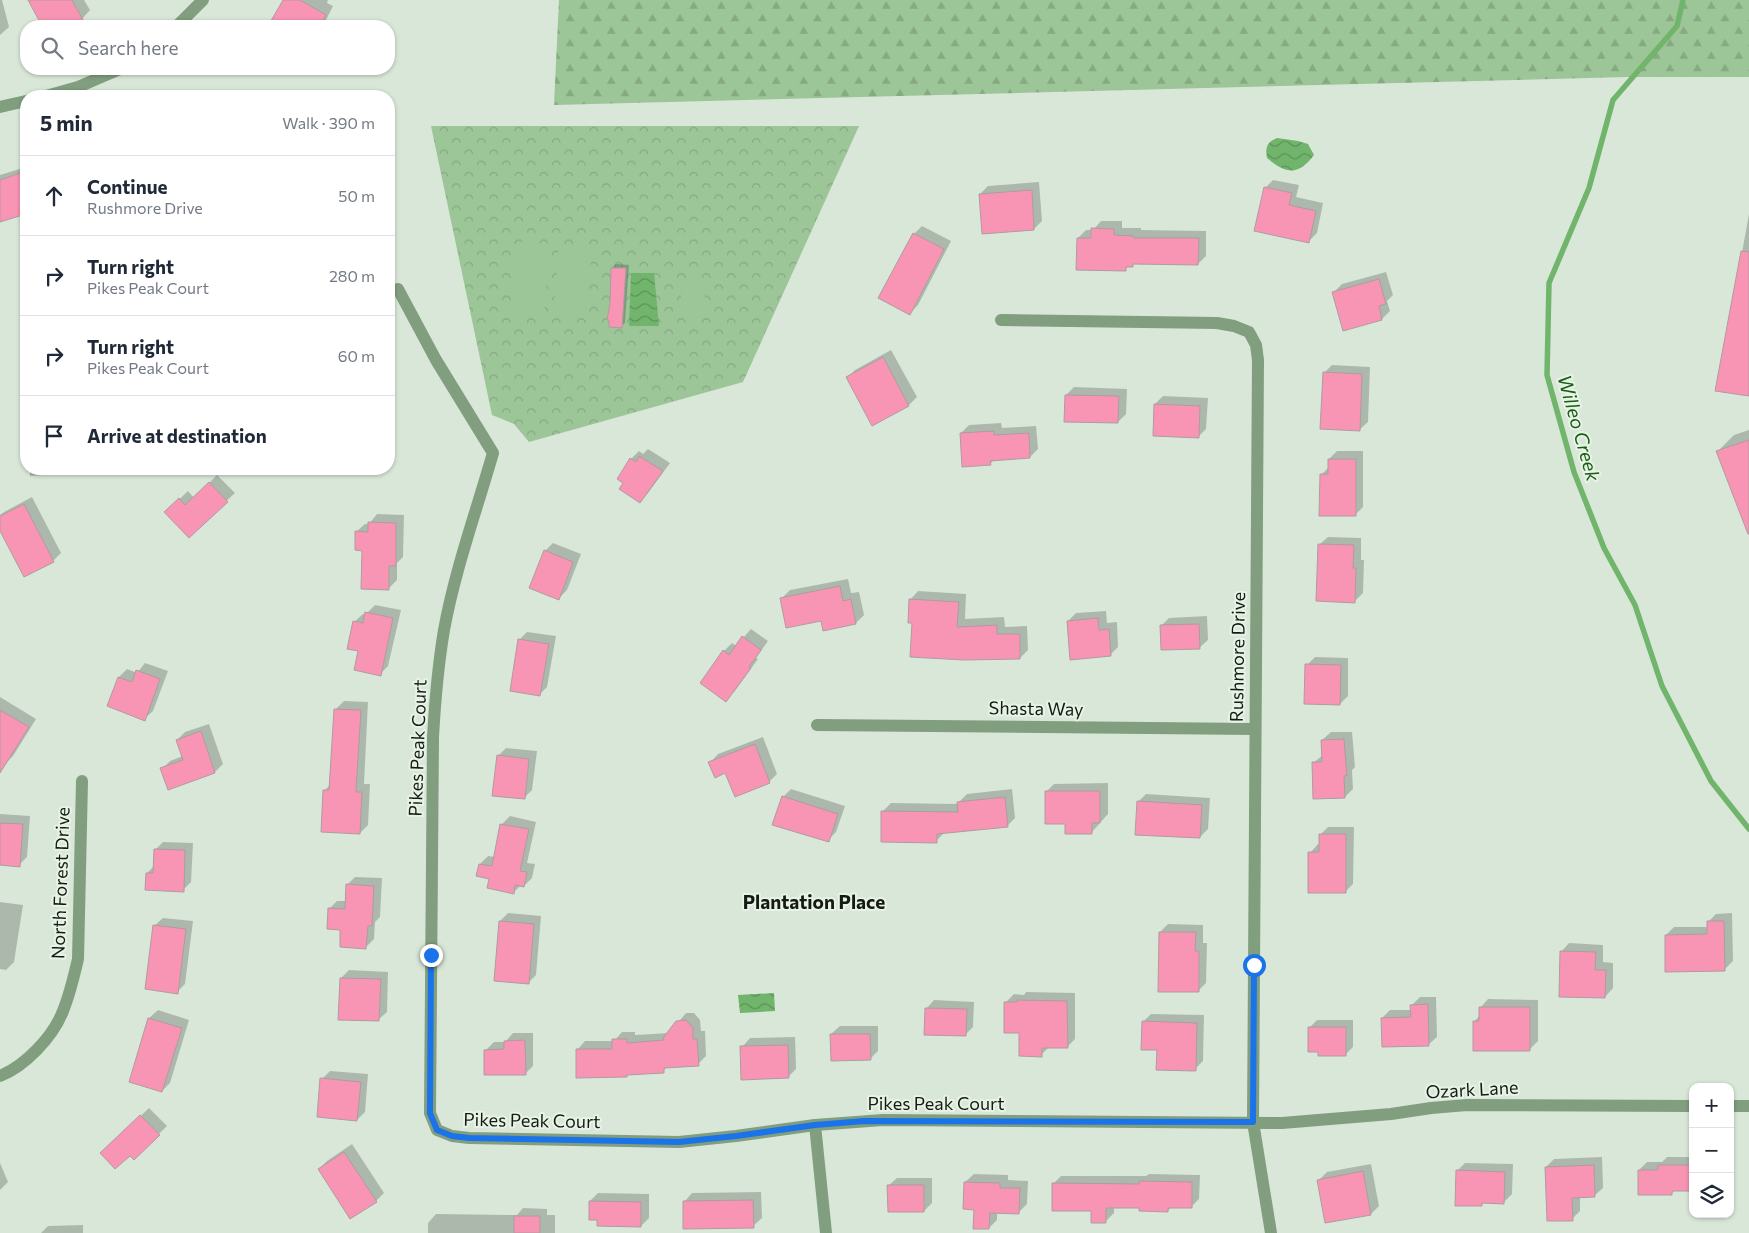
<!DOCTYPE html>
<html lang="en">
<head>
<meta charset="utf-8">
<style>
  :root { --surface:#fff; --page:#f6f6f7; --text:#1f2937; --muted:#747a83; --line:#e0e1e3 }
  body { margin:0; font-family:Commissioner,sans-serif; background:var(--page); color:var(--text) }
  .controls { position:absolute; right:15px; bottom:15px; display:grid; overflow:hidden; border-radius:10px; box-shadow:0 1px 4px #0004 }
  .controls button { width:45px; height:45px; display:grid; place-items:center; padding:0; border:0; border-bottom:1px solid var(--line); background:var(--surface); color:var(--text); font:25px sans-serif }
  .stop { position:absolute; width:15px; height:15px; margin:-11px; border:4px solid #1a73e8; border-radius:50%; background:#fff }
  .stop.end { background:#1a73e8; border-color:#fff; box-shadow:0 1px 5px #0008 }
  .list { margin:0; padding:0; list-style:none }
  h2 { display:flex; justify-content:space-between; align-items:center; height:65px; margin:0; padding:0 20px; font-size:21px }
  h2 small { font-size:16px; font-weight:400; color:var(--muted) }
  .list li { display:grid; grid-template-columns:32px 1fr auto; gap:15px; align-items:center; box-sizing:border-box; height:80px; padding:0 20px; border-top:1px solid var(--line) }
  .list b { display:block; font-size:19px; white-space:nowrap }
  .list p { margin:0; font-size:16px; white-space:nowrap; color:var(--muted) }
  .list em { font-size:16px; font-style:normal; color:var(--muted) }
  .icon { flex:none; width:28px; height:28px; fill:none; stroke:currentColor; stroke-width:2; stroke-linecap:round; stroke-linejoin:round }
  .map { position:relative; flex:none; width:1749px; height:1233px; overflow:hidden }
  .search { position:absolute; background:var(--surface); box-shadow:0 1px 4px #0004; left:20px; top:20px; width:375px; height:55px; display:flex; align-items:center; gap:12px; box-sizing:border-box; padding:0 18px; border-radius:20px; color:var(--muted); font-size:19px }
  .panel { position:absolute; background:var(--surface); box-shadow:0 1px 4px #0004; left:20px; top:90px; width:375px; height:385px; border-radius:20px }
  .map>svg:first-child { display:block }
</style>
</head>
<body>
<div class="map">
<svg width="1749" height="1233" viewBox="0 0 1749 1233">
  <defs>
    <pattern id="forest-firs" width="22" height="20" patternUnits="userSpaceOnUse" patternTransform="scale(1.25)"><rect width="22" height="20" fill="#9cc598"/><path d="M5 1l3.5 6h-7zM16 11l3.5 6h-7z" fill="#86a982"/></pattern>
    <pattern id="park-crowns" width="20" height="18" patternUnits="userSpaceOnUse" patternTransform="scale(1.25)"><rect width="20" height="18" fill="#9cc598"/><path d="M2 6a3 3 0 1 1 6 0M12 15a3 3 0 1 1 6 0" fill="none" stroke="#86a982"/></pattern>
    <pattern id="water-waves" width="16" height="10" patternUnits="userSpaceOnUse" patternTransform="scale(1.25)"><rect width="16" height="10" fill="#71b56c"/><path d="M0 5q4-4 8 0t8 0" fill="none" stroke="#5c9258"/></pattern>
  </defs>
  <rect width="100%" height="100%" fill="#d9e7d8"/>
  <path fill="url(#forest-firs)" d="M 559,0 L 1749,0 L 1749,77 L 1627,77 L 554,105 Z"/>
  <path fill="url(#park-crowns)" d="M 431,126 L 859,126 L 743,382 L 529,442 L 514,424 L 492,415 Z"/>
  <g fill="#9cc598">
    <path d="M 516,242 L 550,244 L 544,315 L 510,312 Z"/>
    <path d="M 559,245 L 592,248 L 586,318 L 553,315 Z"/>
    <path d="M 703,282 L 707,317 L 683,319 L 680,285 Z"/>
  </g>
  <g fill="url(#water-waves)">
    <path d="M 1277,138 L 1298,141 L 1308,144 L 1314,155 C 1298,176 1286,174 1267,158 C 1265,148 1267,142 1277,138 Z"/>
    <path d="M 631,273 L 654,273 L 659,326 L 629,326 Z"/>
    <path d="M 774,993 L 775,1011 L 740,1013 L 738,995 Z"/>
  </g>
  <g fill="#0003">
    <path d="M 0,0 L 2,0 L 9,27 L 0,35 Z"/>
    <path d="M 32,0 L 84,0 L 90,10 L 82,19 L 67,26 L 43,26 L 30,2 Z"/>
    <path d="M 284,0 L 328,0 L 327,3 L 333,6 L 325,22 L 320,26 L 270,26 Z"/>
    <path d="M 26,167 L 26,212 L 0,221 L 0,175 Z"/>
    <path d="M 1273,180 L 1299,185 L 1296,197 L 1323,203 L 1317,233 L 1309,241 L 1265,188 Z"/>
    <path d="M 1039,182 L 1042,221 L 1034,229 L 980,194 L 988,186 Z"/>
    <path d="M 1749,214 L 1749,394 L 1717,390 Z"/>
    <path d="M 1101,221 L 1122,221 L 1122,228 L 1141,228 L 1141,230 L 1206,231 L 1206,256 L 1198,264 L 1135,263 L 1125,269 L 1078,238 L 1086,230 L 1093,230 Z"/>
    <path d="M 922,226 L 951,241 L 918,305 L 910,313 L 914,234 Z"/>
    <path d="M 616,264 L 629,265 L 625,323 L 621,326 L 612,268 Z"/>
    <path d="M 26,272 L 26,294 L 23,295 L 20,279 Z"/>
    <path d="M 1386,272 L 1393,295 L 1387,301 L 1390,311 L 1382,319 L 1334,292 L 1342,284 Z"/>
    <path d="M 891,350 L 917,397 L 909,405 L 873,425 L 847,378 L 855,370 Z"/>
    <path d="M 1332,365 L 1370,367 L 1368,422 L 1359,430 L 1324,373 Z"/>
    <path d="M 26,376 L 26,412 L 23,412 L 21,381 Z"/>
    <path d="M 1074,387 L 1127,389 L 1126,414 L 1118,422 L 1066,395 Z"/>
    <path d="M 1163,396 L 1208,398 L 1206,429 L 1198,437 L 1155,404 Z"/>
    <path d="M 1001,423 L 1002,428 L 1036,426 L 1038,449 L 1030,457 L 994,460 L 990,464 L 961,433 L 969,425 Z"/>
    <path d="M 1749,430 L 1749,534 L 1717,452 L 1734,435 Z"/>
    <path d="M 648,449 L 670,463 L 648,493 L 640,501 L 624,482 L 631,459 L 639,451 L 643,454 Z"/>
    <path d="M 1337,451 L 1363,451 L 1363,507 L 1355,515 L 1321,475 L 1329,467 L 1329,459 Z"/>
    <path d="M 30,469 L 49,469 L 43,475 L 30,476 Z"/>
    <path d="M 217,475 L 235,493 L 189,536 L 166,512 L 188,491 L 194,498 Z"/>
    <path d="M 32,497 L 61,553 L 53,561 L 0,528 L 0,515 L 4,512 Z"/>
    <path d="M 377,514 L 404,515 L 403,557 L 397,563 L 397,580 L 389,588 L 363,550 L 356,532 L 365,524 L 369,524 Z"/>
    <path d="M 1328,537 L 1361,538 L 1361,560 L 1364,560 L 1363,593 L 1355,601 L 1319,545 Z"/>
    <path d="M 553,543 L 581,554 L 567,590 L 559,598 L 545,551 Z"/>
    <path d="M 848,579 L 851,593 L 859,592 L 864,615 L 856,623 L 822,620 L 782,598 L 790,590 Z"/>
    <path d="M 918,591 L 966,594 L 965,619 L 1004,617 L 1005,627 L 1027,626 L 1028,650 L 1020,658 L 914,622 L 910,600 Z"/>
    <path d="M 375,605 L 401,610 L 388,666 L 380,674 L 359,650 L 354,622 L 363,614 L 366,614 Z"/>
    <path d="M 1106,611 L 1107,623 L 1117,622 L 1118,647 L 1110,655 L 1068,621 L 1076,613 Z"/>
    <path d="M 1207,616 L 1208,640 L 1199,648 L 1161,626 L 1169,618 Z"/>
    <path d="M 751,629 L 768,641 L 756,658 L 758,659 L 734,692 L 726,700 L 724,651 L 732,643 L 736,646 Z"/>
    <path d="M 527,632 L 556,636 L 547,687 L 539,695 L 519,640 Z"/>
    <path d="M 1315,657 L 1348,658 L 1348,696 L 1340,704 L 1307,665 Z"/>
    <path d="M 145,663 L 168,671 L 153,711 L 144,719 L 109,706 L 119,677 L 127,669 L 137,673 Z"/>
    <path d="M 0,697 L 36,719 L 13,756 L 5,764 L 0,761 Z"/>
    <path d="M 344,701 L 368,702 L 364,784 L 370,784 L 368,825 L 360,833 L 324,791 L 330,785 L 336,709 Z"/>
    <path d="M 209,724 L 223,764 L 215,772 L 162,769 L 170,761 L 183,756 L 177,740 L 185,732 Z"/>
    <path d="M 1331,732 L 1352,732 L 1355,767 L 1352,770 L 1353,789 L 1345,797 L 1313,763 L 1323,755 L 1322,740 Z"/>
    <path d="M 763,737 L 777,774 L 769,782 L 726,772 L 710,763 L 718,754 Z"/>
    <path d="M 506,748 L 537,751 L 532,790 L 524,798 L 498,756 Z"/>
    <path d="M 1108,783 L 1108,814 L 1092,832 L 1066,823 L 1046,792 L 1054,784 Z"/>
    <path d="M 791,789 L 845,806 L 836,832 L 828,840 L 783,797 Z"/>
    <path d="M 1012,789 L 1015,818 L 1007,826 L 944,833 L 936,841 L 882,812 L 891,803 L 959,804 L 959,802 L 967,794 Z"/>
    <path d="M 1146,794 L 1210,798 L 1208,829 L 1200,837 L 1138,802 Z"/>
    <path d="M 0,814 L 30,816 L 27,857 L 19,865 L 0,864 Z"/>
    <path d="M 510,816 L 536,822 L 527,863 L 535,864 L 532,878 L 524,886 L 521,885 L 513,893 L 480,864 L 488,856 L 495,857 L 502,824 Z"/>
    <path d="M 1328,827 L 1354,827 L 1353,884 L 1345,892 L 1310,853 L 1318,844 L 1320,845 L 1320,835 Z"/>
    <path d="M 163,842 L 193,843 L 191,882 L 183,890 L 147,873 L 154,866 L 155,850 Z"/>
    <path d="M 355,877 L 382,878 L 380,917 L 375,922 L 374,939 L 366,947 L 342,929 L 329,909 L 337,901 L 346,901 L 347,885 Z"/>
    <path d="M 0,902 L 23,905 L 14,962 L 6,970 L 0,969 Z"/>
    <path d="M 508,913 L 541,916 L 536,975 L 528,983 L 500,921 Z"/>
    <path d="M 1732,913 L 1733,961 L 1725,969 L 1666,935 L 1674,927 L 1708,927 L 1708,922 L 1716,914 Z"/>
    <path d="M 163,918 L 193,921 L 185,984 L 177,992 L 154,926 Z"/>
    <path d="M 1168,924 L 1203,925 L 1203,943 L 1207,943 L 1206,983 L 1198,991 L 1160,932 Z"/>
    <path d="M 1569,943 L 1603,945 L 1603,962 L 1613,963 L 1613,988 L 1605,997 L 1561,952 Z"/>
    <path d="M 349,970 L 388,972 L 387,1012 L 378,1020 L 341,978 Z"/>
    <path d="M 1026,992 L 1075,993 L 1075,1039 L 1067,1047 L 1050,1046 L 1041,1055 L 1006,1002 L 1014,994 L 1024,995 Z"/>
    <path d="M 1420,997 L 1436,997 L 1437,1037 L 1428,1045 L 1382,1018 L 1390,1010 L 1412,1010 L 1412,1005 Z"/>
    <path d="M 1488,999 L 1538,1000 L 1538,1041 L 1530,1049 L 1474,1022 L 1480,1015 L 1480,1008 Z"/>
    <path d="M 934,1000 L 974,1002 L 973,1027 L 965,1035 L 926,1009 Z"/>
    <path d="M 158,1010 L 189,1020 L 170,1083 L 162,1091 L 131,1081 L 149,1018 Z"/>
    <path d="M 686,1013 L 694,1013 L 700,1020 L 701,1031 L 705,1031 L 706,1056 L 698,1064 L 668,1066 L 663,1071 L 629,1074 L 627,1076 L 577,1050 L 585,1041 L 614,1041 L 622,1032 L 635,1032 L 635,1035 L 669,1033 Z"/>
    <path d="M 1151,1014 L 1204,1015 L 1203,1061 L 1195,1069 L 1143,1022 Z"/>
    <path d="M 1317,1020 L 1353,1020 L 1353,1047 L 1345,1055 L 1309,1028 Z"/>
    <path d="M 840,1026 L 878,1026 L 878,1051 L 870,1059 L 831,1034 Z"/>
    <path d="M 513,1033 L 533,1033 L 533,1066 L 525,1074 L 486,1050 L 494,1042 L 505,1042 Z"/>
    <path d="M 795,1037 L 796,1069 L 788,1077 L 742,1047 L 750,1038 Z"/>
    <path d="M 330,1071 L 368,1074 L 365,1112 L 357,1120 L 322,1079 Z"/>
    <path d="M 149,1108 L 167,1126 L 134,1158 L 130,1154 L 102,1153 Z"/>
    <path d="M 352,1144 L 384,1193 L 376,1201 L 319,1169 L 327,1161 Z"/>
    <path d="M 1602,1157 L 1603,1188 L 1594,1196 L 1580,1197 L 1580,1211 L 1572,1219 L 1546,1167 L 1554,1159 Z"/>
    <path d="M 1667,1157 L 1693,1157 L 1693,1189 L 1675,1190 L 1671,1194 L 1639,1170 L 1647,1162 L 1662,1162 Z"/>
    <path d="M 0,1163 L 8,1182 L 0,1190 Z"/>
    <path d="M 1465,1163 L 1513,1164 L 1512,1194 L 1504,1202 L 1484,1202 L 1481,1205 L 1457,1171 Z"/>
    <path d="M 1371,1164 L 1379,1206 L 1371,1214 L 1319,1180 L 1327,1172 Z"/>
    <path d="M 974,1174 L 1008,1175 L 1008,1180 L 1028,1181 L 1027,1204 L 1019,1212 L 997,1212 L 997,1220 L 989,1228 L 975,1208 L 965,1182 Z"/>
    <path d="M 1149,1174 L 1200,1175 L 1199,1199 L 1191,1207 L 1172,1206 L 1168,1211 L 1140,1207 L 1114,1207 L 1114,1213 L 1106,1221 L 1092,1210 L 1053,1184 L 1061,1176 L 1146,1176 Z"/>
    <path d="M 897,1178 L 932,1178 L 932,1203 L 924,1211 L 888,1186 Z"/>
    <path d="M 761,1192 L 762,1218 L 753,1226 L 684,1202 L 692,1193 Z"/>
    <path d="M 598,1193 L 649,1194 L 649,1218 L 641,1226 L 599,1219 L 590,1201 Z"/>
    <path d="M 523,1208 L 547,1209 L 547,1215 L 555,1215 L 555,1233 L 428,1233 L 428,1223 L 436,1214 L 517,1215 Z"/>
    <path d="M 83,1225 L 83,1233 L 41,1233 L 48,1226 Z"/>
  </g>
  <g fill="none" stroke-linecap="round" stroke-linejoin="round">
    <path stroke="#71b56c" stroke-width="5.5" d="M 1683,0 L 1677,26 L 1613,100 L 1589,188 L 1549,283 L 1547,375 L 1574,472 L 1604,548 L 1635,605 L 1662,686 L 1711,781 L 1749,829"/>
  </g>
  <g fill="#f995b4" stroke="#af9ba0">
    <path d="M 28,0 L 72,0 L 83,20 L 70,26 L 42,26 Z"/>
    <path d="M 283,0 L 300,0 L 326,15 L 320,26 L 268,26 Z"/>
    <path d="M 26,171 L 26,214 L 0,222 L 0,180 Z"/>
    <path d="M 1264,187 L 1292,193 L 1289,205 L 1316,211 L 1309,243 L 1254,231 Z"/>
    <path d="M 1032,190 L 1034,230 L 982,234 L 979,194 Z"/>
    <path d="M 1091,228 L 1114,229 L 1114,235 L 1134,236 L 1134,238 L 1199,238 L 1198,265 L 1133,264 L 1133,267 L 1126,267 L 1126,271 L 1076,270 L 1077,238 L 1091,238 Z"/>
    <path d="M 913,233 L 944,249 L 910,315 L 878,298 Z"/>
    <path d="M 1741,251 L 1749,252 L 1749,396 L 1715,391 Z"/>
    <path d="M 611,268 L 626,268 L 622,328 L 609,327 L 609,320 L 607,320 L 610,304 Z"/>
    <path d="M 1379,279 L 1386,304 L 1379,306 L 1382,320 L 1343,331 L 1332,292 Z"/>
    <path d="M 883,357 L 909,406 L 872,426 L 846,377 Z"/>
    <path d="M 1323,372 L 1362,374 L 1360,431 L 1320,429 Z"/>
    <path d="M 1065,395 L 1119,396 L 1118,423 L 1064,422 Z"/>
    <path d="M 1154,404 L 1200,406 L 1199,438 L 1153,436 Z"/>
    <path d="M 994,431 L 994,435 L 1029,433 L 1030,458 L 990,461 L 991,465 L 962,467 L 960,433 Z"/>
    <path d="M 1749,440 L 1749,534 L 1748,534 L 1716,451 Z"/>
    <path d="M 639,456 L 663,471 L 640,503 L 619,489 L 623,483 L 617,479 L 630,458 L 636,462 Z"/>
    <path d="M 1328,459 L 1356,459 L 1356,516 L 1319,516 L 1320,474 L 1328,474 Z"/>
    <path d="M 209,482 L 228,502 L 189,538 L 164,512 L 179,498 L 185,505 Z"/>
    <path d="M 24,504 L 54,562 L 24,577 L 0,531 L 0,516 Z"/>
    <path d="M 368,522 L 396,523 L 396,566 L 389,566 L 389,590 L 361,589 L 362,551 L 355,550 L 355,531 L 368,532 Z"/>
    <path d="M 1318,544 L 1354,545 L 1353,568 L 1356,568 L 1355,603 L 1316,601 Z"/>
    <path d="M 544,550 L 573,562 L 559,600 L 529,588 Z"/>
    <path d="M 840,586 L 843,601 L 851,599 L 856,624 L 823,631 L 821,621 L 786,628 L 780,598 Z"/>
    <path d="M 909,599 L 959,602 L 957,627 L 997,625 L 997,634 L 1020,634 L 1020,659 L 964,660 L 910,657 L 912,623 L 908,623 Z"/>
    <path d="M 365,612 L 393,618 L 381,676 L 354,670 L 358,651 L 347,649 L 353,621 L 363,623 Z"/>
    <path d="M 1098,618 L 1099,630 L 1109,629 L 1111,656 L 1070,660 L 1067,621 Z"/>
    <path d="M 1199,624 L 1200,649 L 1161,650 L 1160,625 Z"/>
    <path d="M 742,636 L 761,650 L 749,667 L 751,668 L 726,702 L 700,683 L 723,650 L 729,655 Z"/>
    <path d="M 518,639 L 549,644 L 540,696 L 510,691 Z"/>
    <path d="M 1305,664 L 1341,665 L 1340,705 L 1304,704 Z"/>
    <path d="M 136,670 L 160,679 L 145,721 L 107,706 L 118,677 L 132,682 Z"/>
    <path d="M 334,709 L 361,710 L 356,792 L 362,792 L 360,834 L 321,832 L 323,790 L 329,790 Z"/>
    <path d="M 0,710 L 29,727 L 0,773 Z"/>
    <path d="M 201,731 L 215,773 L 168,790 L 160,768 L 183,760 L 176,740 Z"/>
    <path d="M 1344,739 L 1347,776 L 1344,776 L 1345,798 L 1313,799 L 1312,762 L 1322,762 L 1321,740 Z"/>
    <path d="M 755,744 L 770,783 L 735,797 L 725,773 L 715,778 L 708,762 Z"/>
    <path d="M 497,755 L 529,759 L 525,799 L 492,796 Z"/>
    <path d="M 1045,791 L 1100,791 L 1100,823 L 1092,823 L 1092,834 L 1065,834 L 1065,824 L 1045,824 Z"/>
    <path d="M 782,796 L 838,814 L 829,842 L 772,825 Z"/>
    <path d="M 1005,797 L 1008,827 L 937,834 L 937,843 L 881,842 L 881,811 L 958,812 L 957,802 Z"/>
    <path d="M 1137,801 L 1202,805 L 1200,838 L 1135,835 Z"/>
    <path d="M 0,823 L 23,824 L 20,867 L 0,865 Z"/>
    <path d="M 500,824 L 529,829 L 520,871 L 527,872 L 524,887 L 515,885 L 514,894 L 487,888 L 489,879 L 476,876 L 479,864 L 492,866 Z"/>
    <path d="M 1319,834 L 1346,834 L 1346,893 L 1308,893 L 1308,852 L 1319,852 Z"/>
    <path d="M 154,849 L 185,850 L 184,892 L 145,890 L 146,873 L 153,873 Z"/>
    <path d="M 346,884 L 374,886 L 372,926 L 368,926 L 366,949 L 340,947 L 340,930 L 327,929 L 328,908 L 345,909 Z"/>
    <path d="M 499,921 L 534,924 L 529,984 L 494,981 Z"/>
    <path d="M 1707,921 L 1724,921 L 1725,971 L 1665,972 L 1665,935 L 1707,934 Z"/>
    <path d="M 153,925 L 186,929 L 178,994 L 145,989 Z"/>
    <path d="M 1159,932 L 1196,932 L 1195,951 L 1199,951 L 1199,992 L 1158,992 Z"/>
    <path d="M 1560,951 L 1596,952 L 1595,970 L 1606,970 L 1605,998 L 1559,997 Z"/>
    <path d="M 340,978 L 381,979 L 379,1021 L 338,1020 Z"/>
    <path d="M 1017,1000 L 1067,1001 L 1068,1048 L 1042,1048 L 1042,1057 L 1019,1056 L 1019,1033 L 1004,1033 L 1004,1002 L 1017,1002 Z"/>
    <path d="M 1428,1004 L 1429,1046 L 1382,1047 L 1381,1018 L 1411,1017 L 1410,1005 Z"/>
    <path d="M 1479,1007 L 1530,1007 L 1530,1051 L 1473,1051 L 1473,1021 L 1479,1021 Z"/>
    <path d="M 925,1008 L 967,1009 L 966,1036 L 924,1035 Z"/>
    <path d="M 148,1018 L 182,1028 L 162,1092 L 129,1082 Z"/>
    <path d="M 686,1020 L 693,1028 L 693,1039 L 697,1039 L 699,1066 L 664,1068 L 664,1073 L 627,1075 L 627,1077 L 576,1078 L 576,1049 L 612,1049 L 612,1039 L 627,1039 L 627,1043 L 664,1040 L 663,1038 L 676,1021 Z"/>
    <path d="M 1142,1021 L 1197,1023 L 1196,1071 L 1156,1070 L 1157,1050 L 1141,1050 Z"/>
    <path d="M 1308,1027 L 1346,1027 L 1346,1056 L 1318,1056 L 1318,1052 L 1308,1052 Z"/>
    <path d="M 830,1034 L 870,1034 L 871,1060 L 831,1061 Z"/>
    <path d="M 525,1040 L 526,1075 L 484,1075 L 484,1050 L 504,1049 L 504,1041 Z"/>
    <path d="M 788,1045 L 789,1078 L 741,1080 L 740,1046 Z"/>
    <path d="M 320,1078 L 361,1082 L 357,1121 L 317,1117 Z"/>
    <path d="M 140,1115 L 160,1135 L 134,1160 L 130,1156 L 115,1169 L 100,1153 Z"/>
    <path d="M 344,1152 L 377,1202 L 350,1219 L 318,1169 Z"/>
    <path d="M 1594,1165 L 1595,1197 L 1572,1198 L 1573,1221 L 1547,1221 L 1545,1167 Z"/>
    <path d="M 1658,1165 L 1693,1165 L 1693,1191 L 1672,1191 L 1672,1195 L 1638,1195 L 1638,1170 L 1658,1170 Z"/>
    <path d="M 1456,1170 L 1505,1172 L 1504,1204 L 1482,1203 L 1482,1206 L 1455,1206 Z"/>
    <path d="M 1363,1171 L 1371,1215 L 1325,1223 L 1317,1180 Z"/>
    <path d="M 1139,1181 L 1192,1182 L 1192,1208 L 1168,1208 L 1168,1212 L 1139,1211 L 1139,1208 L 1106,1208 L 1106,1223 L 1091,1223 L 1091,1211 L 1052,1211 L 1052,1183 L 1139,1184 Z"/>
    <path d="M 964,1182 L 1000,1183 L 1000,1188 L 1020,1188 L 1019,1214 L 990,1213 L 989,1229 L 973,1229 L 974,1210 L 963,1209 Z"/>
    <path d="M 887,1185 L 924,1185 L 924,1212 L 888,1212 Z"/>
    <path d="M 753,1200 L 754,1228 L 683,1229 L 683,1201 Z"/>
    <path d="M 589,1201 L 641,1202 L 641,1227 L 597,1226 L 597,1220 L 589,1220 Z"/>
    <rect x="514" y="1216" width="26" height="17"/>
  </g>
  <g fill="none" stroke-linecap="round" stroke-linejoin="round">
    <g stroke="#819e7f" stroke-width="12">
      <path d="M 177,26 L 203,0"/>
      <path d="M 46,96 L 78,87 L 120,69"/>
      <path d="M 0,107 L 26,101"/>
      <path d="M 398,289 L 436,360 L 493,453 C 476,512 455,570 444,630 C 438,666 435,701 433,737 L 430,1113 L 437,1130 L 452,1136 L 469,1138 L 679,1142 L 736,1136 L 815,1125 L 883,1120 L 1282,1123 L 1391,1114 L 1431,1108 L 1467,1105 L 1693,1106"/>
      <path d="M 1001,320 L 1217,323 L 1234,326 L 1249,332 L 1256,345 L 1258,360 L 1253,1122 L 1271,1233"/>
      <path d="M 817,725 L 1255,729"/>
      <path d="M 0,1076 C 25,1066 53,1037 63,1011 C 70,994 74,976 78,959 L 82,781"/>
      <path d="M 1730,1106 L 1749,1106"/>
      <path d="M 815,1125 L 826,1233"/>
    </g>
  </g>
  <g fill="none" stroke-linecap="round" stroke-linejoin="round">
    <path stroke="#1a73e8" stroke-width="6" d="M 431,955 L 430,1113 L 437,1130 L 452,1136 L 469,1138 L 679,1142 L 736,1136 L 815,1125 L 864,1121 L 1253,1122 L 1254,965"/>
  </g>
  <g text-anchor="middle" stroke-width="4" stroke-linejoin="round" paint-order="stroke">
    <g font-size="18" fill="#151a15" stroke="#e7f4e5">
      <text transform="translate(1238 657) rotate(-89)" y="6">Rushmore Drive</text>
      <text transform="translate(1036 709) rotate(1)" y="6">Shasta Way</text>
      <text transform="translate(418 748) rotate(-88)" y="6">Pikes Peak Court</text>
      <text transform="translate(61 883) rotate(-88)" y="6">North Forest Drive</text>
      <text transform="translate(1472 1090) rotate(-3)" y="6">Ozark Lane</text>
      <text x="936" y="1110">Pikes Peak Court</text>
      <text transform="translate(532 1121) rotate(1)" y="6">Pikes Peak Court</text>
    </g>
    <g font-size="19" font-style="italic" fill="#195d16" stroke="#e7f4e5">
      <text transform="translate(1579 428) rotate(74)" y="7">Willeo Creek</text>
    </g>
    <g font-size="19" font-weight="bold" fill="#151a15" stroke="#e7f4e5">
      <text x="814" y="909">Plantation Place</text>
    </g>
  </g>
</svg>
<div class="controls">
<button>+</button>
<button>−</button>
<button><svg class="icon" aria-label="layers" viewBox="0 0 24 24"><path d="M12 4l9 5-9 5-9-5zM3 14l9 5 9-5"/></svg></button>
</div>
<div class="stop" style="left:1254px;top:965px"></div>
<div class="stop end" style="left:431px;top:955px"></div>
<div class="search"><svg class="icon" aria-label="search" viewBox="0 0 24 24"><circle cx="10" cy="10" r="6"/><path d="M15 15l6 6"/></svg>Search here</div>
<section class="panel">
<h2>5 min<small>Walk · 390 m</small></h2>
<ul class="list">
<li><svg class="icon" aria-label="ahead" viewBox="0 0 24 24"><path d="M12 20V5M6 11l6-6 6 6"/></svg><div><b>Continue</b><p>Rushmore Drive</p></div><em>50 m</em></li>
<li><svg class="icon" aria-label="right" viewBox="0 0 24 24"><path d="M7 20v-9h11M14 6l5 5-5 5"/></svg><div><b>Turn right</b><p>Pikes Peak Court</p></div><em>280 m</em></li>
<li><svg class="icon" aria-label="right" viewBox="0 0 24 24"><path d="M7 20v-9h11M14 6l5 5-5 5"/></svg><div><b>Turn right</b><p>Pikes Peak Court</p></div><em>60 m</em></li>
<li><svg class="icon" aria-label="arrive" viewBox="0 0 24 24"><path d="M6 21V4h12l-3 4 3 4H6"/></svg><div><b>Arrive at destination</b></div></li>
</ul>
</section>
</div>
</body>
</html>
